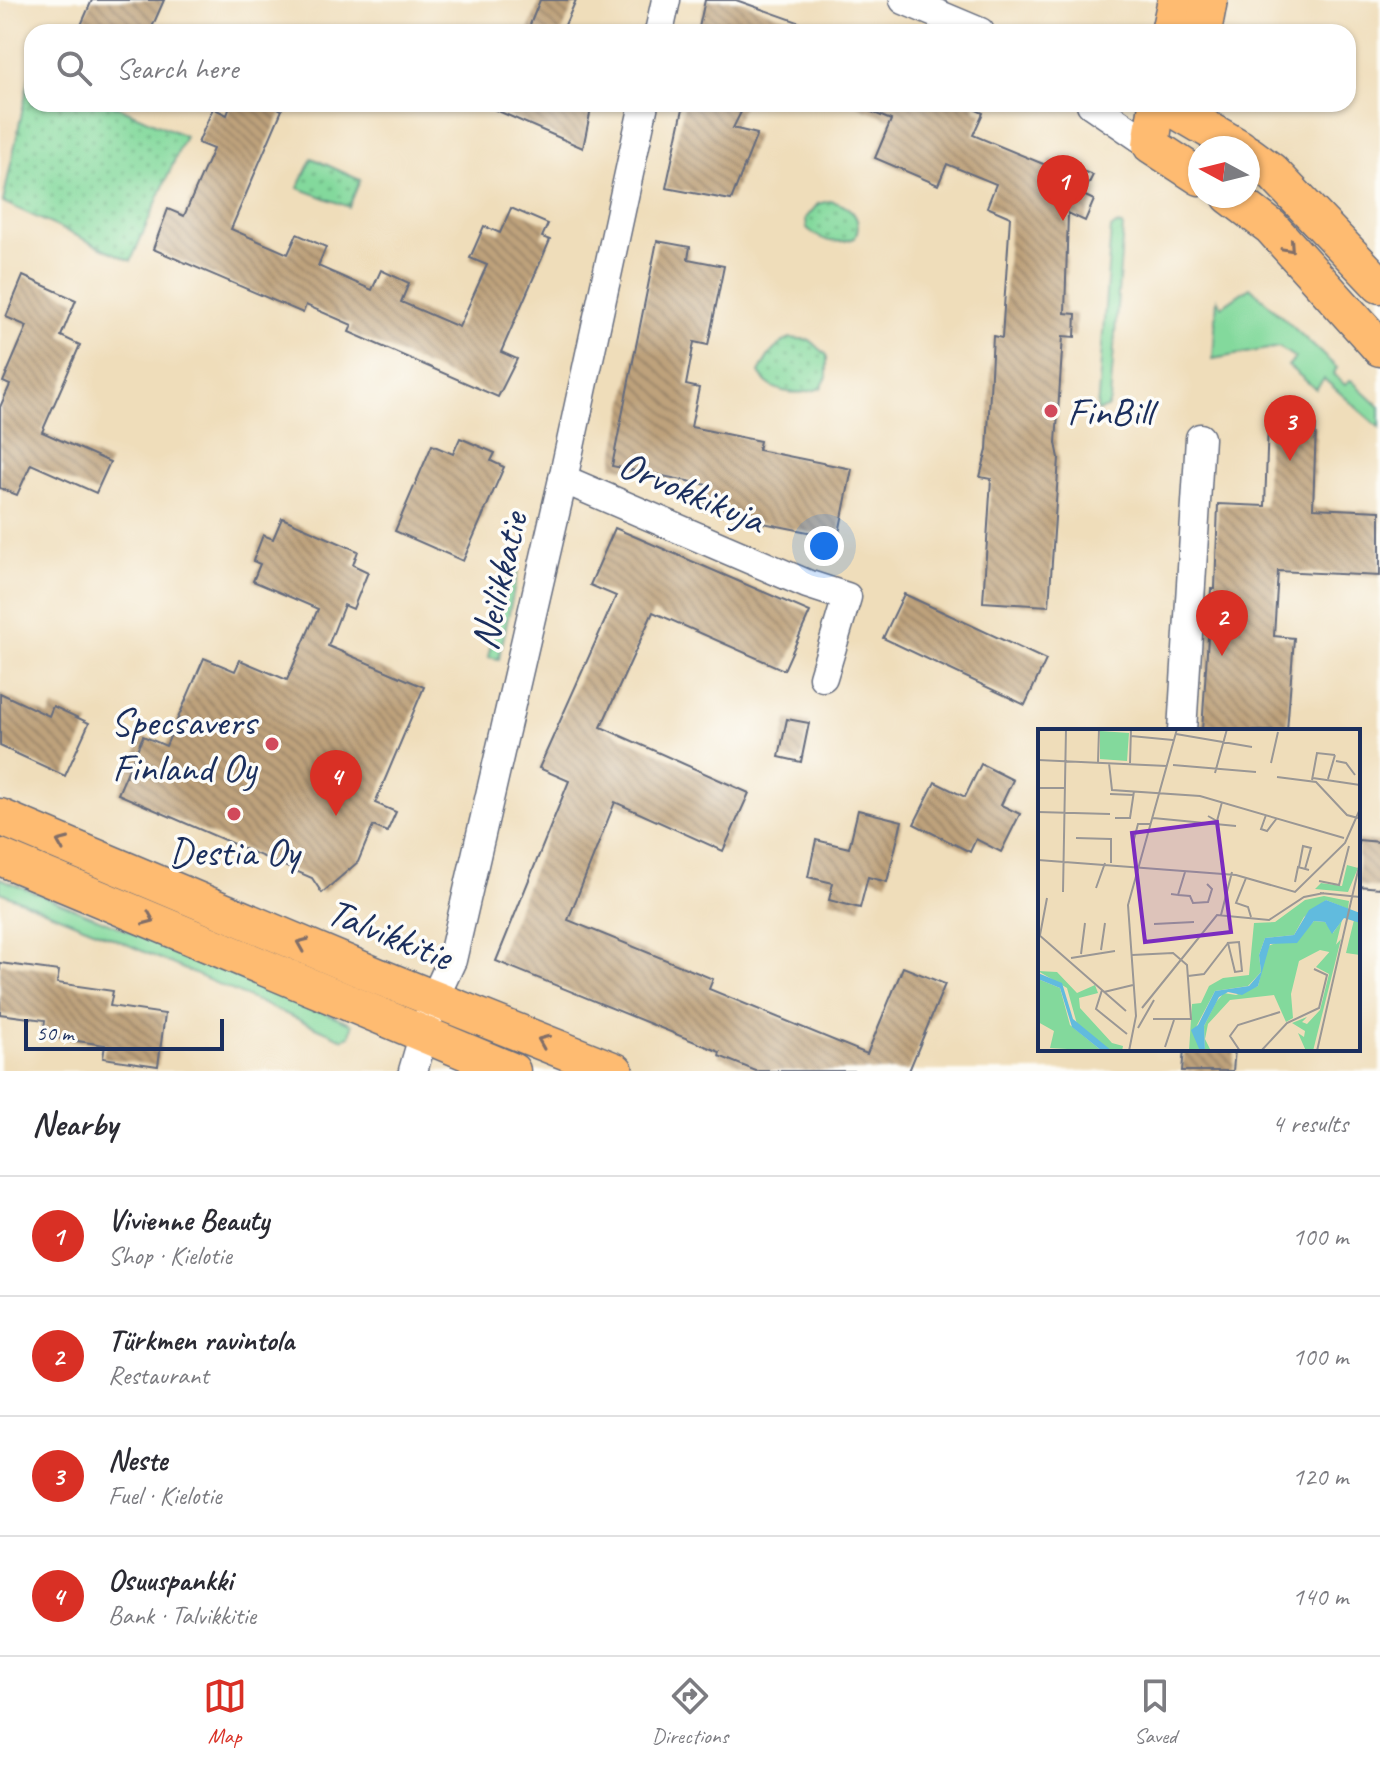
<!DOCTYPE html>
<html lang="en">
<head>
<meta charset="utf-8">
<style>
  :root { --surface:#fff; --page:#f7f7f7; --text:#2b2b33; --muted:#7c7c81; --line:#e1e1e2; --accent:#d93025 }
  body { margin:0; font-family:Caveat,sans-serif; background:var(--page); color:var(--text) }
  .compass { position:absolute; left:1188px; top:136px; width:72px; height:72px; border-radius:50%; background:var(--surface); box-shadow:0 2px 6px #0004; rotate:277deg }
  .scale { position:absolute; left:24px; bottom:20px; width:200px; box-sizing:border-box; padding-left:8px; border:4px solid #1b2f5e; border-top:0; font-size:22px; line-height:28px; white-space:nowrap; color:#1b2f5e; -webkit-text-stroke:6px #fdfcf7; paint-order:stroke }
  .you { position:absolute; left:824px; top:546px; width:28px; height:28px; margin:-20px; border:6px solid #fff; border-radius:50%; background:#1a73e8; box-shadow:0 0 0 12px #1a73e833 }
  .badge { display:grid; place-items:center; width:52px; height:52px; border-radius:50%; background:var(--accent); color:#fff; font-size:26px; font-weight:700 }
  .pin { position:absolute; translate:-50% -66px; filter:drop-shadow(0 2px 4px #0008) }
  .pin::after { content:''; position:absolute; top:42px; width:28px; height:24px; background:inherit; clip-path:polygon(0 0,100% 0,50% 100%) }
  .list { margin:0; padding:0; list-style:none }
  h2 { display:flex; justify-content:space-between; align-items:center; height:104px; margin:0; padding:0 32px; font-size:34px }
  h2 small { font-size:26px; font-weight:400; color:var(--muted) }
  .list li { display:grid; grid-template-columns:52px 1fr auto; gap:24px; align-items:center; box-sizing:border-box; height:120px; padding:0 32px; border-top:2px solid var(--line) }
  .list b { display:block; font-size:30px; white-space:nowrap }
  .list p { margin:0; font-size:26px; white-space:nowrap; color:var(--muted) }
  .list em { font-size:26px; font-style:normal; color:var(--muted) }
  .icon { flex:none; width:44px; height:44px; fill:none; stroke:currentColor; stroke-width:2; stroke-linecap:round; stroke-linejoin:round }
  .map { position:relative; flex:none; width:1380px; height:1071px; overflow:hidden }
  .search { position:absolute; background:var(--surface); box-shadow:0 2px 6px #0004; left:24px; right:24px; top:24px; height:88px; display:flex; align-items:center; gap:20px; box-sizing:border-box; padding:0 28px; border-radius:24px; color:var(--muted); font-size:30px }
  .sheet { height:584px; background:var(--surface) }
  nav { display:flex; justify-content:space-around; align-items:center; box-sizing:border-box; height:112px; border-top:2px solid var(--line); background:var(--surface); font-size:22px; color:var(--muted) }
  nav a { display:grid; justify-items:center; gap:4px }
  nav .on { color:var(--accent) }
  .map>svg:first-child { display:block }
</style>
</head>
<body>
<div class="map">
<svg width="1380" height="1071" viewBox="0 0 1380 1071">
  <defs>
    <pattern id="park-dots" width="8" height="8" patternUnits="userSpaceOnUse" patternTransform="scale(2)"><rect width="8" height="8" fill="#83d99c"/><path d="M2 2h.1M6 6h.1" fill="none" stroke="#6ab082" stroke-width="1.8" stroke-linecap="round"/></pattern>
    <pattern id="building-back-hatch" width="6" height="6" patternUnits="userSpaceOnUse" patternTransform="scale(2)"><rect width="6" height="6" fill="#bea27c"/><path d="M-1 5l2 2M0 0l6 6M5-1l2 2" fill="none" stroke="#9a8469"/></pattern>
  </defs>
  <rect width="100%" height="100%" fill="#fdfcf7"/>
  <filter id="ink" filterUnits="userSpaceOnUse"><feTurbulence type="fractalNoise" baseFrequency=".0125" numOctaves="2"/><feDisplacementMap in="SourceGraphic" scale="16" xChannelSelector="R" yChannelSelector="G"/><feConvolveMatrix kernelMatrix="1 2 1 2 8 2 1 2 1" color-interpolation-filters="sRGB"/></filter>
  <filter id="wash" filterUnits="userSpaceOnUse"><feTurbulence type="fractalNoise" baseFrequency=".006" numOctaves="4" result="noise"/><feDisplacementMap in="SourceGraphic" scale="32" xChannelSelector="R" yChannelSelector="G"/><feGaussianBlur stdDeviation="1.8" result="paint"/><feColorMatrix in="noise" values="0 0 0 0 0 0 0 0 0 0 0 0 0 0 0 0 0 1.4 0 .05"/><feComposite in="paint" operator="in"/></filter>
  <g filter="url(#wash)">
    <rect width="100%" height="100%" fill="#efddba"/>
    <g fill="#83d99c" stroke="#4f847d" stroke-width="2">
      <path d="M 1116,225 L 1123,226 L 1110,401 L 1107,408 L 1097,411 L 1111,229 Z"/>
      <path d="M 1250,287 L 1337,368 L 1333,374 L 1345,385 L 1351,380 L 1380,407 L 1380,428 L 1324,379 L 1316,389 L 1288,366 L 1295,358 L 1279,347 L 1213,359 L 1217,299 L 1222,306 Z"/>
      <path d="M 509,564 L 519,567 L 499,659 L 488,657 Z"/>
      <path d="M 0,878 L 348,1022 L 352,1025 L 350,1036 L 343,1039 L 108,936 L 0,892 Z"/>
    </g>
    <g fill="url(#park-dots)" stroke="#4f847d" stroke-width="2">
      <path d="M 31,69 L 32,104 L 111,104 L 185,136 L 131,261 L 3,202 Z"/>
      <path d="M 312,158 L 360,180 L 349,207 L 298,188 Z"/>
      <path d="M 829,201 C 849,204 864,217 855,238 C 836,245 821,242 807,228 L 806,218 L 818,204 Z"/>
      <path d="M 790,338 L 810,340 L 827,355 L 827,377 L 821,388 C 799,396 772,395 759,373 C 767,356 774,347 790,338 Z"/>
    </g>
    <g id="blocks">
      <g fill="url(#building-back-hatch)">
        <path d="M 92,0 L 164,0 L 150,32 L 78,32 Z"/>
        <path d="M 540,0 L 576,0 L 562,32 L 527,32 Z"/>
        <path d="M 705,0 L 736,0 L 818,29 L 817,32 L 698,32 Z"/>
        <path d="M 231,104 L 269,104 L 282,110 L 231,229 L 288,254 L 297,234 L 326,247 L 318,266 L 372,290 L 381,270 L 409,283 L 401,302 L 459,327 L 487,265 L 470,258 L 484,226 L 500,233 L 511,208 L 548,224 L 542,237 L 550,240 L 501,352 L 517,359 L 498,397 L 349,332 L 352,325 L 306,305 L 303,313 L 153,249 L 168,209 L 184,216 L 213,149 L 198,143 L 213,108 L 227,115 Z"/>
        <path d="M 482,104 L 592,104 L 583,148 Z"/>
        <path d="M 684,104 L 745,104 L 733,128 L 757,134 L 731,200 L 666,188 Z"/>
        <path d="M 853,104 L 976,104 L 974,109 L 983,113 L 973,135 L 1048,166 L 1051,159 L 1093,175 L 1083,195 L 1094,200 L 1085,221 L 1068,213 L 1065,313 L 1076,314 L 1075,337 L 1063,336 L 1056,443 L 1059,458 L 1049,606 L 983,602 L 991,479 L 980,477 L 987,450 L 993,336 L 1002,338 L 1010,217 L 987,207 L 996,184 L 947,164 L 938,185 L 875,158 L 891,120 Z"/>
        <path d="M 657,241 L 690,247 L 688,259 L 724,266 L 708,345 L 694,342 L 686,385 L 699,388 L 691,427 L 760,441 L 758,450 L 852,469 L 838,538 L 703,511 L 708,485 L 612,466 Z"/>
        <path d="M 23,276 L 76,300 L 61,336 L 80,345 L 42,432 L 110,462 L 96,493 L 31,464 L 17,495 L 0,488 L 0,407 L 10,385 L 3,382 L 27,326 L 6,317 Z"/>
        <path d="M 1268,424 L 1316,426 L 1313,508 L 1380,511 L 1380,576 L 1278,571 L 1274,636 L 1294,638 L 1287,731 L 1202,731 L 1211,589 L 1215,589 L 1218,504 L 1265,506 Z"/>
        <path d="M 460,438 L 495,453 L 491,461 L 504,467 L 463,561 L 395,531 L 432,445 L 453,454 Z"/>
        <path d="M 282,518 L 358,551 L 353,565 L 368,572 L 353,609 L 344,605 L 328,646 L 424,687 L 375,803 L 396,812 L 387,832 L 373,826 L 358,862 L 322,893 L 312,878 L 118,794 L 143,736 L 166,746 L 204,658 L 235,671 L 240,660 L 287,680 L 318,609 L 253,581 L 260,564 L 253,561 L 263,535 L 273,539 Z"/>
        <path d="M 615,528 L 810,612 L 784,670 L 653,612 L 601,727 L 749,793 L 723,851 L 615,802 L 568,920 L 713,979 L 709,989 L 867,1054 L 903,967 L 945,984 L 909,1071 L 756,1071 L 719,1056 L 720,1052 L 496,961 L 569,781 L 539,768 L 616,596 L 590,585 Z"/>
        <path d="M 904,594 L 1046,660 L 1025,705 L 883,638 Z"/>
        <path d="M 0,693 L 49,716 L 53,706 L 89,723 L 65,776 L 0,746 Z"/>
        <path d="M 787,719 L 809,723 L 801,762 L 779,757 Z"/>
        <path d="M 981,764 L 1013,780 L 1001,805 L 1020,814 L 1001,852 L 976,839 L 970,852 L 914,824 L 935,782 L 965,797 Z"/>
        <path d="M 858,810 L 902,821 L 887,882 L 868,877 L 860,908 L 829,900 L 833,883 L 808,877 L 816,840 L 849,848 Z"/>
        <path d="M 1358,840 L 1380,842 L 1380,888 L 1358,886 Z"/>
        <path d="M 0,963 L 59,971 L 57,983 L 113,991 L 110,1006 L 165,1014 L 158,1066 L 103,1058 L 105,1045 L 43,1036 L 45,1020 L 0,1014 Z"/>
        <path d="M 1184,1049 L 1235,1049 L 1233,1071 L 1182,1071 Z"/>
      </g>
    </g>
  </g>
  <g filter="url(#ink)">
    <use href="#blocks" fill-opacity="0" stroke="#656c7e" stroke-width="2"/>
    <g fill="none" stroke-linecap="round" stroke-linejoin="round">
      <g stroke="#656c7e" stroke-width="31">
        <g id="minor">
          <path d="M 904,0 L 980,32"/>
          <path d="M 659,32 L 666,0"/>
          <path d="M 1091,104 L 1151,145"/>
          <path d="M 563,479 L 807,584 L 847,597 L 823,677"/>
          <path d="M 1182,731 L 1200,438"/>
          <path d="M 413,1071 L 434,999 L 452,960 L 563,479 L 644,104"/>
        </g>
      </g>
      <g stroke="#656c7e" stroke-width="39">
        <g id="major">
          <path d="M 1169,32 L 1176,0"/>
          <path d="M 1203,32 L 1209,0"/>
          <path d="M 1157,104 L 1151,145 L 1200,177"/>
          <path d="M 1165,104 L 1240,148"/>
          <path d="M 1248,154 L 1271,171 L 1380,285"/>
          <path d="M 1230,196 L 1271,227 L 1380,348"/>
          <path d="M 0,817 L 377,976 L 615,1071"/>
          <path d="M 0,857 L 512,1071"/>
        </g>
      </g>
      <use href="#minor" stroke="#fff" stroke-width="28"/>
      <use href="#major" stroke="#febb71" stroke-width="36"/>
    </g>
    <defs><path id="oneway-chevron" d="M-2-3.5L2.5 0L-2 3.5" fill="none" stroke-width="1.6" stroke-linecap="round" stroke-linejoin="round" transform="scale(2)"/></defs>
    <g stroke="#816e67">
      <use href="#oneway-chevron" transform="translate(1289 247) rotate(48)"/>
      <use href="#oneway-chevron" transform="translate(62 843) rotate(-157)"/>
      <use href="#oneway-chevron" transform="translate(149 919) rotate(23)"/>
      <use href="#oneway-chevron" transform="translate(302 944) rotate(-157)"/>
      <use href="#oneway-chevron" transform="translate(543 1041) rotate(-157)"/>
    </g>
  </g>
  <g fill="#d1495b" stroke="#fdfcf7" stroke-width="3">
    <circle cx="1051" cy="411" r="8"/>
    <circle cx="272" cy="744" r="8"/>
    <circle cx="234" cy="814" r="8"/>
  </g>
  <g text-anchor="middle" stroke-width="7" stroke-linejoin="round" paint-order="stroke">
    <g font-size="40" fill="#1b2f5e" stroke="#fdfcf7" text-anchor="start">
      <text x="1067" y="425">FinBill</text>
      <text x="256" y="735" text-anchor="end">Specsavers<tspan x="256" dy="46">Finland Oy</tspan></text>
      <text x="234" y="865" text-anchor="middle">Destia Oy</text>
    </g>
    <g font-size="40" fill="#1b2f5e" stroke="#fdfcf7">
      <text transform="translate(692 491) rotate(23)" y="14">Orvokkikuja</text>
      <text transform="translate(498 581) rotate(-77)" y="14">Neilikkatie</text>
      <text transform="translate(390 933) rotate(22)" y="14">Talvikkitie</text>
    </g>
  </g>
  <g transform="translate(1038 729)">
    <rect width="322" height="322" fill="#efddba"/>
    <path d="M 303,210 L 275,322 L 268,322 L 260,304 L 266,308 L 267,302 L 254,294 L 269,288 L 264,293 L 269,295 L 282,281 L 291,245 L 278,238 Z" fill="#83d99c"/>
    <path d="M 62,2 L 91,4 L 89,32 L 62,30 ZM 309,136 L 320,139 L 310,163 L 277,160 L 283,154 L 304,157 ZM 286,167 L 311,172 L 310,180 L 288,171 L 266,188 L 256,206 L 227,209 L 221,226 L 223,243 L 210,257 L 177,262 L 158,298 L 162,322 L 151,322 L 154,275 L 163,274 L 171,257 L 185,249 L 211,246 L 216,194 L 237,193 L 267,171 ZM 304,191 L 296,224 L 282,221 L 261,232 L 253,265 L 255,289 L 248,293 L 236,266 L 192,271 L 170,295 L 167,310 L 173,322 L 167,322 L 166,297 L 178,273 L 186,264 L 198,266 L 220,257 L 230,217 L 267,202 L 276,192 L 287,193 L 295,204 ZM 316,191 L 322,194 L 322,226 L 308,224 ZM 0,242 L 19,243 L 39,264 L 57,256 L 60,264 L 41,269 L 42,279 L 74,314 L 85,317 L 84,322 L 69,320 L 39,295 L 29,259 ZM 0,250 L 22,259 L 32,296 L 64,322 L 12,319 L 16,302 L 0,293 Z" fill="#83d99c"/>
    <path d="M 288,171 L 322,184 L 322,194 L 306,189 L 294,205 L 287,193 L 276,192 L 259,214 L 232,215 L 220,257 L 204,266 L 190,263 L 181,268 L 166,297 L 167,322 L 162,322 L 153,301 L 160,296 L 177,262 L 211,257 L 223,243 L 221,226 L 227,209 L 256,206 L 271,181 ZM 0,244 L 24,254 L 35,290 L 74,322 L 64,322 L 34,298 L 22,259 L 0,250 Z" fill="#61bbde"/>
    <path fill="none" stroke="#9a9795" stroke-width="2" d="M 138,5 L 214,18M 93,7 L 135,11M 0,31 L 129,37M 298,32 L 308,34 L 317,46M 60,33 L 61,0M 71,34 L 74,61 L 162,67 L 306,109M 92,34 L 93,0M 233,34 L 240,3M 135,36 L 218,43M 177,44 L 189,0M 239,48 L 278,53 L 309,86 L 320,89M 275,49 L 322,56M 290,50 L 297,26M 274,51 L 279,24 L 297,26M 0,59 L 27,59M 72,65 L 96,66M 0,83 L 72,85M 228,86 L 223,100 L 229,102 L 239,89M 170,87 L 179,92 L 184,73M 77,89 L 92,89 L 96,62M 115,89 L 198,97M 38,109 L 73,110 L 73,134M 95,114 L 100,95 L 113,95M 0,131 L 198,146 L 257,163 L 307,114 L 322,80M 261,138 L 265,117 L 273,119 L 267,140M 208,149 L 198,174 L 210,178 L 213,188M 281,152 L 301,156 L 311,117M 257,153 L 260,138 L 271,141M 58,159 L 67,134M 25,163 L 28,0M 282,164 L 322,168M 133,165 L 140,166 L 147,143M 140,166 L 152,167 L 155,174 L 170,173 L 174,160 L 169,155M 183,186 L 194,143M 116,195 L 156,193M 0,205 L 88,282M 2,206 L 9,169M 201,213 L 204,242 L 197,243 L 190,214 ZM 63,221 L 67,194M 43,225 L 47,194M 94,226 L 135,224 L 149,236 L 153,290 L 115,290M 33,229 L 77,222M 150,247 L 166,245 L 190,214M 64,261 L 58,280 L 89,305M 66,263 L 95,256M 104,279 L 179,186 L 231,191 L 266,168 L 286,164M 100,299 L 116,271M 127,318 L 136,291M 91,322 L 98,287 L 90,176 L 139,0M 202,322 L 192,307 L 200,296 L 242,283M 223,322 L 249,294 L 281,279 L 289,246 L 276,240M 279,322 L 322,133"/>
    <path fill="#7b2cbf" fill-opacity="0.15" stroke="#7b2cbf" stroke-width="4" d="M 179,93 L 193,203 L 107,213 L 94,104 Z"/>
    <rect width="322" height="322" fill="none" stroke="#1b2f5e" stroke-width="4"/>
  </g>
</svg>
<svg class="compass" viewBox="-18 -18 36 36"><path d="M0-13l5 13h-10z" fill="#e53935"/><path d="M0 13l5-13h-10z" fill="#7c7c81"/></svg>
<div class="scale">50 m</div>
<div class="you"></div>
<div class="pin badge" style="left:1063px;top:221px">1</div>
<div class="pin badge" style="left:1222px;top:656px">2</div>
<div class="pin badge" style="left:1290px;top:461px">3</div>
<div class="pin badge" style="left:336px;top:816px">4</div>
<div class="search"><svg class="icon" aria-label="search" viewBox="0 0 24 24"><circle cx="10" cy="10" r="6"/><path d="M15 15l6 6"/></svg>Search here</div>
</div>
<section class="sheet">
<h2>Nearby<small>4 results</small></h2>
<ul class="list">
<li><span class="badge">1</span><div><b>Vivienne Beauty</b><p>Shop · Kielotie</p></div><em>100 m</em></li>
<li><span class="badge">2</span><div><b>Türkmen ravintola</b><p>Restaurant</p></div><em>100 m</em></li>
<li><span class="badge">3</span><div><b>Neste</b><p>Fuel · Kielotie</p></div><em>120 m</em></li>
<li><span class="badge">4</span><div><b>Osuuspankki</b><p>Bank · Talvikkitie</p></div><em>140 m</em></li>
</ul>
</section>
<nav>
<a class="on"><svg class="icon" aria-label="map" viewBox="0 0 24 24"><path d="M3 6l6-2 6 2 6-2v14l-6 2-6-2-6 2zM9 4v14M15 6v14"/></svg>Map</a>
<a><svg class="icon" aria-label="directions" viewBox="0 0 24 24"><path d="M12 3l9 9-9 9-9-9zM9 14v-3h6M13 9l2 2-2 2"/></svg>Directions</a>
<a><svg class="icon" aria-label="saved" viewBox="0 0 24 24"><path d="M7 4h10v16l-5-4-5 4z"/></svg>Saved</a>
</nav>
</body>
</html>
